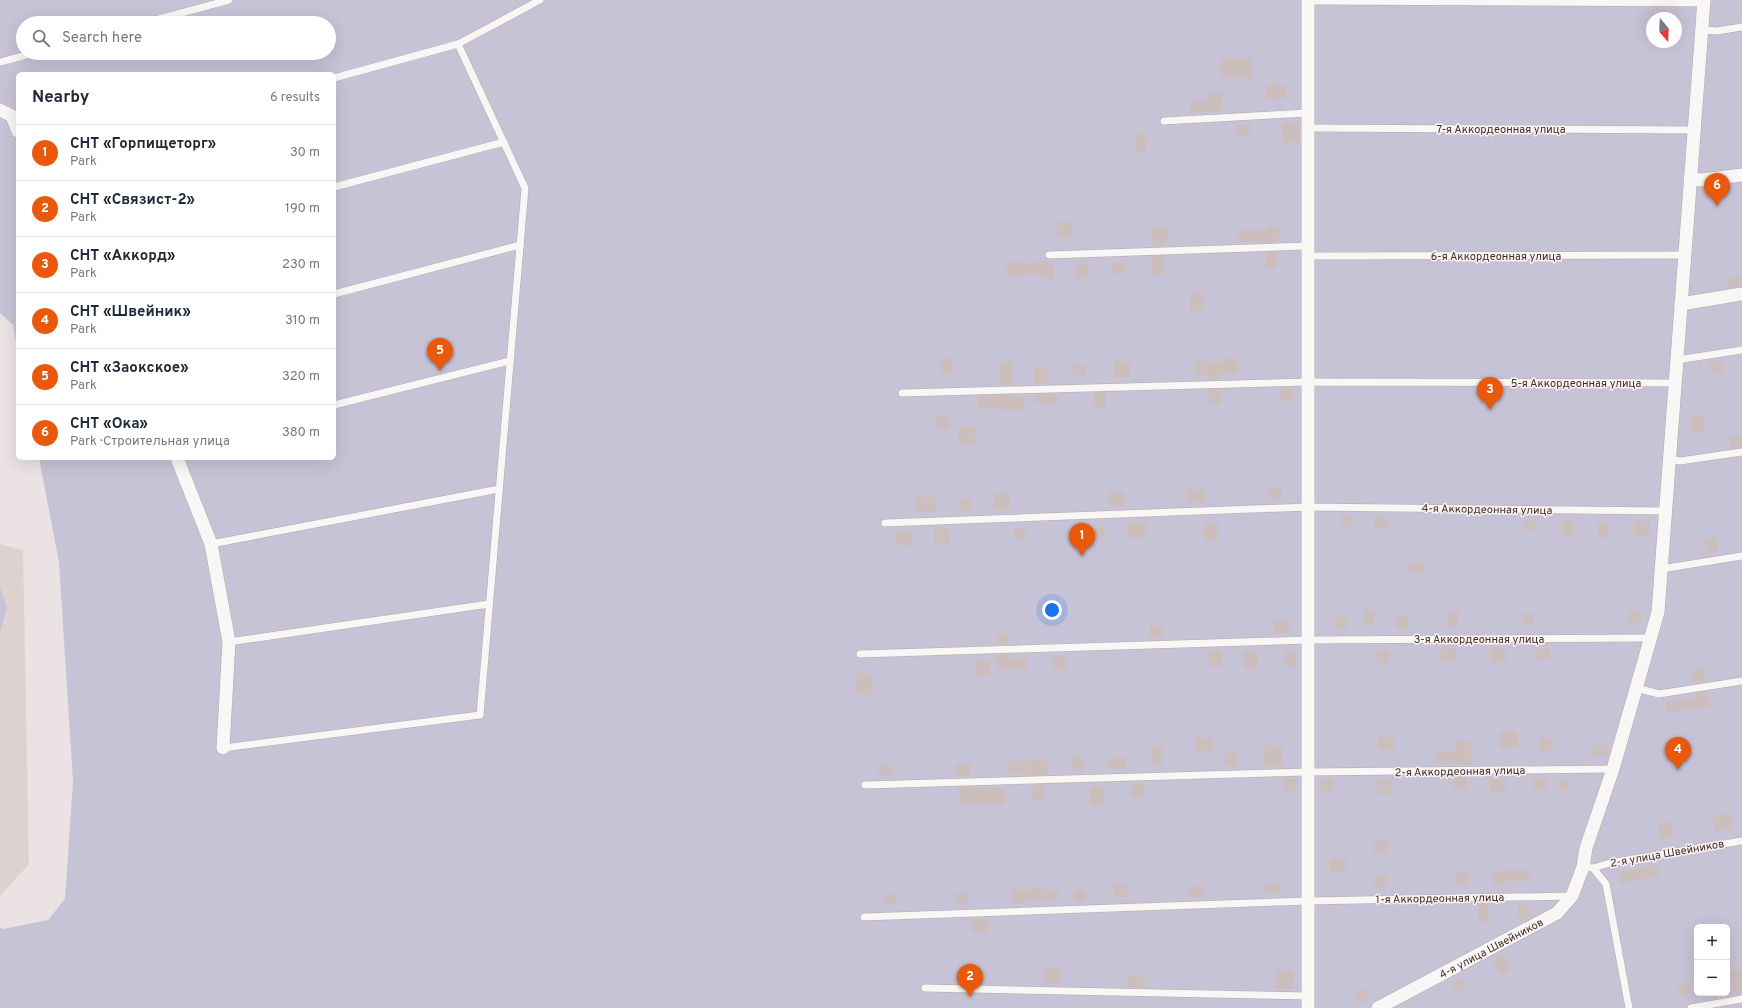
<!DOCTYPE html>
<html lang="en">
<head>
<meta charset="utf-8">
<style>
  :root { --surface:#fff; --page:#f6f6f7; --text:#1f2937; --muted:#747a83; --line:#e0e1e3; --accent:#ea580c }
  body { margin:0; font-family:Overpass,sans-serif; background:var(--page); color:var(--text) }
  .controls { position:absolute; right:12px; bottom:12px; display:grid; overflow:hidden; border-radius:6px; box-shadow:0 4px 16px #0002 }
  .controls button { width:36px; height:36px; display:grid; place-items:center; padding:0; border:0; border-bottom:1px solid var(--line); background:var(--surface); color:var(--text); font:20px sans-serif }
  .compass { position:absolute; left:1646px; top:12px; width:36px; height:36px; border-radius:50%; background:var(--surface); box-shadow:0 4px 16px #0002; rotate:161deg }
  .you { position:absolute; left:1052px; top:610px; width:14px; height:14px; margin:-10px; border:3px solid #fff; border-radius:50%; background:#1a73e8; box-shadow:0 0 0 6px #1a73e833 }
  .badge { display:grid; place-items:center; width:26px; height:26px; border-radius:50%; background:var(--accent); color:#fff; font-size:13px; font-weight:700 }
  .pin { position:absolute; translate:-50% -33px; filter:drop-shadow(0 1px 2px #0008) }
  .pin::after { content:''; position:absolute; top:21px; width:14px; height:12px; background:inherit; clip-path:polygon(0 0,100% 0,50% 100%) }
  .list { margin:0; padding:0; list-style:none }
  h2 { display:flex; justify-content:space-between; align-items:center; height:52px; margin:0; padding:0 16px; font-size:17px }
  h2 small { font-size:13px; font-weight:400; color:var(--muted) }
  .list li { display:grid; grid-template-columns:26px 1fr auto; gap:12px; align-items:center; box-sizing:border-box; height:56px; padding:0 16px; border-top:1px solid var(--line) }
  .list b { display:block; font-size:15px; white-space:nowrap }
  .list p { margin:0; font-size:13px; white-space:nowrap; color:var(--muted) }
  .list em { font-size:13px; font-style:normal; color:var(--muted) }
  .icon { flex:none; width:22px; height:22px; fill:none; stroke:currentColor; stroke-width:2; stroke-linecap:round; stroke-linejoin:round }
  .map { position:relative; flex:none; width:1742px; height:1008px; overflow:hidden }
  .search { position:absolute; background:var(--surface); box-shadow:0 4px 16px #0002; left:16px; top:16px; width:320px; height:44px; display:flex; align-items:center; gap:10px; box-sizing:border-box; padding:0 14px; border-radius:22px; color:var(--muted); font-size:15px }
  .panel { position:absolute; background:var(--surface); box-shadow:0 4px 16px #0002; left:16px; top:72px; width:320px; height:388px; border-radius:6px }
  .map>svg:first-child { display:block }
</style>
</head>
<body>
<div class="map">
<svg width="1742" height="1008" viewBox="0 0 1742 1008">
  <rect width="100%" height="100%" fill="#ebe3e3"/>
  <path fill="#ded2d0" d="M 0,544 L 23,550 L 29,864 L 0,896 Z"/>
  <g fill="#c7c3d6" fill-rule="evenodd">
    <path d="M 0,0 L 1742,0 L 1742,1008 L 0,1008 L 0,928 L 3,929 L 48,920 L 65,899 L 73,781 L 59,563 L 39,458 L 334,458 L 334,74 L 18,74 L 18,351 L 13,325 L 0,313 ZM 1652,18 L 1676,18 L 1676,42 L 1652,42 ZM 23,23 L 329,23 L 329,53 L 23,53 ZM 1697,927 L 1727,927 L 1727,993 L 1697,993 Z"/>
    <path d="M 0,588 L 7,607 L 0,632 Z"/>
  </g>
  <g fill="#ccbebc">
    <path d="M 1221,58 L 1252,58 L 1252,78 L 1220,77 Z"/>
    <path d="M 1266,85 L 1287,85 L 1286,99 L 1265,99 Z"/>
    <path d="M 1222,92 L 1223,111 L 1191,113 L 1190,100 L 1208,100 L 1207,93 Z"/>
    <path d="M 1282,123 L 1300,124 L 1300,143 L 1282,142 Z"/>
    <path d="M 1237,124 L 1250,125 L 1250,137 L 1237,137 Z"/>
    <path d="M 1135,134 L 1147,134 L 1146,153 L 1135,153 Z"/>
    <rect x="1057" y="222" width="15" height="15"/>
    <path d="M 1268,226 L 1281,226 L 1280,237 L 1278,237 L 1277,242 L 1238,242 L 1238,229 L 1267,230 Z"/>
    <path d="M 1151,227 L 1168,227 L 1168,241 L 1164,241 L 1164,246 L 1152,246 Z"/>
    <rect x="1266" y="252" width="11" height="16"/>
    <rect x="1151" y="256" width="13" height="19"/>
    <path d="M 1034,261 L 1048,261 L 1048,265 L 1054,265 L 1054,279 L 1039,278 L 1039,274 L 1006,276 L 1006,262 L 1034,263 Z"/>
    <rect x="1112" y="263" width="13" height="11"/>
    <path d="M 1075,264 L 1089,265 L 1089,278 L 1075,278 Z"/>
    <path d="M 1742,276 L 1742,286 L 1729,288 L 1727,278 Z"/>
    <path d="M 1191,293 L 1203,293 L 1203,311 L 1190,311 Z"/>
    <path d="M 941,357 L 952,358 L 952,374 L 941,374 Z"/>
    <path d="M 1224,357 L 1237,358 L 1237,373 L 1222,373 L 1221,379 L 1209,380 L 1210,375 L 1194,374 L 1195,361 L 1224,362 Z"/>
    <path d="M 1722,360 L 1724,372 L 1711,374 L 1710,362 Z"/>
    <path d="M 1114,361 L 1131,362 L 1130,378 L 1114,378 Z"/>
    <path d="M 1000,362 L 1013,362 L 1012,385 L 999,385 Z"/>
    <path d="M 1073,364 L 1086,365 L 1086,375 L 1073,375 Z"/>
    <rect x="1034" y="368" width="13" height="16"/>
    <path d="M 1281,388 L 1293,388 L 1293,402 L 1280,401 Z"/>
    <path d="M 1221,389 L 1221,404 L 1209,404 L 1209,390 Z"/>
    <path d="M 1106,392 L 1105,409 L 1094,408 L 1094,393 Z"/>
    <rect x="1033" y="394" width="25" height="9"/>
    <path d="M 1012,395 L 1012,396 L 1025,397 L 1024,410 L 978,409 L 978,396 Z"/>
    <path d="M 1692,415 L 1704,415 L 1705,431 L 1692,432 Z"/>
    <path d="M 936,416 L 949,416 L 949,429 L 936,428 Z"/>
    <path d="M 959,426 L 975,427 L 975,445 L 958,444 Z"/>
    <path d="M 1742,435 L 1742,447 L 1731,449 L 1729,437 Z"/>
    <path d="M 1269,487 L 1282,487 L 1281,500 L 1268,499 Z"/>
    <rect x="1188" y="490" width="17" height="12"/>
    <path d="M 1109,492 L 1125,492 L 1124,506 L 1109,505 Z"/>
    <path d="M 994,493 L 1010,493 L 1009,510 L 993,510 Z"/>
    <rect x="915" y="497" width="21" height="15"/>
    <rect x="960" y="498" width="11" height="13"/>
    <path d="M 1341,516 L 1353,516 L 1352,527 L 1341,527 Z"/>
    <path d="M 1375,517 L 1388,517 L 1388,529 L 1374,529 Z"/>
    <rect x="1524" y="520" width="11" height="11"/>
    <path d="M 1562,521 L 1573,521 L 1573,536 L 1561,536 Z"/>
    <path d="M 1634,521 L 1650,521 L 1650,537 L 1633,536 Z"/>
    <rect x="1128" y="523" width="18" height="15"/>
    <rect x="1204" y="523" width="14" height="17"/>
    <path d="M 1598,523 L 1609,523 L 1608,538 L 1597,538 Z"/>
    <rect x="1094" y="527" width="11" height="11"/>
    <path d="M 1014,528 L 1026,529 L 1025,539 L 1013,539 Z"/>
    <path d="M 934,529 L 950,530 L 950,543 L 934,543 Z"/>
    <path d="M 897,530 L 912,531 L 911,546 L 896,545 Z"/>
    <path d="M 1716,537 L 1718,552 L 1706,553 L 1704,539 Z"/>
    <path d="M 1409,562 L 1423,562 L 1423,572 L 1409,573 Z"/>
    <path d="M 1363,610 L 1375,611 L 1374,626 L 1363,625 Z"/>
    <path d="M 1448,612 L 1459,612 L 1458,627 L 1447,627 Z"/>
    <rect x="1628" y="612" width="14" height="11"/>
    <path d="M 1523,613 L 1534,614 L 1534,624 L 1523,624 Z"/>
    <path d="M 1396,616 L 1409,616 L 1408,629 L 1395,628 Z"/>
    <rect x="1336" y="617" width="11" height="11"/>
    <rect x="1274" y="620" width="16" height="14"/>
    <path d="M 1150,625 L 1162,626 L 1162,638 L 1150,638 Z"/>
    <path d="M 997,633 L 1008,634 L 1008,644 L 997,645 Z"/>
    <path d="M 1456,648 L 1456,661 L 1440,662 L 1440,649 Z"/>
    <path d="M 1505,648 L 1506,662 L 1491,663 L 1490,649 Z"/>
    <path d="M 1550,648 L 1550,659 L 1535,659 L 1535,649 Z"/>
    <path d="M 1377,650 L 1390,650 L 1390,662 L 1377,663 Z"/>
    <path d="M 1209,651 L 1222,651 L 1222,667 L 1209,666 Z"/>
    <path d="M 1243,651 L 1258,651 L 1257,668 L 1243,668 Z"/>
    <rect x="1285" y="652" width="11" height="15"/>
    <path d="M 1008,654 L 1008,658 L 1027,658 L 1027,670 L 996,669 L 996,655 Z"/>
    <path d="M 1053,656 L 1067,657 L 1066,670 L 1053,669 Z"/>
    <path d="M 976,661 L 990,661 L 989,676 L 976,675 Z"/>
    <path d="M 1703,668 L 1705,682 L 1694,683 L 1692,670 Z"/>
    <path d="M 857,673 L 872,674 L 872,695 L 856,694 Z"/>
    <path d="M 1706,692 L 1710,706 L 1667,713 L 1665,703 L 1695,697 L 1696,693 Z"/>
    <path d="M 1499,732 L 1517,732 L 1518,747 L 1499,748 Z"/>
    <path d="M 1195,737 L 1213,738 L 1213,751 L 1195,751 Z"/>
    <path d="M 1378,737 L 1394,737 L 1395,750 L 1378,750 Z"/>
    <rect x="1539" y="738" width="14" height="13"/>
    <path d="M 1455,741 L 1471,741 L 1471,765 L 1435,763 L 1435,752 L 1456,751 Z"/>
    <path d="M 1264,745 L 1283,746 L 1282,766 L 1264,766 Z"/>
    <path d="M 1592,745 L 1608,745 L 1608,756 L 1593,757 Z"/>
    <rect x="1151" y="746" width="11" height="19"/>
    <rect x="1225" y="751" width="12" height="15"/>
    <path d="M 1071,757 L 1083,757 L 1083,770 L 1071,769 Z"/>
    <path d="M 1108,757 L 1126,758 L 1126,769 L 1108,769 Z"/>
    <path d="M 1031,759 L 1047,760 L 1047,773 L 1045,773 L 1045,775 L 1033,775 L 1007,774 L 1007,761 L 1031,761 Z"/>
    <path d="M 955,764 L 971,764 L 970,777 L 959,777 L 959,776 L 955,776 Z"/>
    <rect x="878" y="765" width="13" height="11"/>
    <path d="M 1467,775 L 1467,789 L 1454,789 L 1453,776 Z"/>
    <rect x="1283" y="778" width="13" height="13"/>
    <path d="M 1506,778 L 1506,793 L 1490,793 L 1490,779 Z"/>
    <path d="M 1546,778 L 1546,789 L 1534,790 L 1533,779 Z"/>
    <path d="M 1321,779 L 1333,779 L 1333,791 L 1321,792 Z"/>
    <rect x="1377" y="780" width="14" height="14"/>
    <path d="M 1558,780 L 1569,780 L 1569,790 L 1559,791 Z"/>
    <rect x="1131" y="784" width="13" height="13"/>
    <path d="M 1033,785 L 1044,785 L 1044,801 L 1032,800 Z"/>
    <path d="M 1090,786 L 1104,787 L 1104,806 L 1090,806 Z"/>
    <path d="M 959,787 L 1005,788 L 1005,804 L 959,804 Z"/>
    <path d="M 1730,813 L 1732,828 L 1715,831 L 1712,816 Z"/>
    <path d="M 1671,821 L 1673,837 L 1660,839 L 1658,823 Z"/>
    <rect x="1374" y="840" width="14" height="13"/>
    <rect x="1330" y="858" width="16" height="14"/>
    <path d="M 1658,864 L 1660,875 L 1620,884 L 1618,873 Z"/>
    <path d="M 1530,870 L 1530,881 L 1505,881 L 1505,885 L 1493,885 L 1493,871 Z"/>
    <path d="M 1455,872 L 1467,872 L 1467,884 L 1456,884 Z"/>
    <path d="M 1387,875 L 1387,887 L 1374,888 L 1374,876 Z"/>
    <rect x="1265" y="883" width="15" height="11"/>
    <rect x="1114" y="884" width="13" height="13"/>
    <path d="M 1189,885 L 1203,886 L 1203,897 L 1188,897 Z"/>
    <path d="M 1032,888 L 1059,890 L 1058,900 L 1024,900 L 1024,904 L 1012,903 L 1012,889 L 1032,890 Z"/>
    <rect x="1074" y="890" width="12" height="11"/>
    <path d="M 955,893 L 968,893 L 967,904 L 955,904 Z"/>
    <rect x="884" y="894" width="12" height="10"/>
    <path d="M 1478,903 L 1489,903 L 1489,922 L 1479,922 Z"/>
    <path d="M 1518,905 L 1529,905 L 1530,918 L 1518,920 Z"/>
    <rect x="971" y="919" width="16" height="13"/>
    <path d="M 1503,955 L 1510,970 L 1500,975 L 1493,960 Z"/>
    <path d="M 1044,968 L 1061,968 L 1060,984 L 1043,983 Z"/>
    <rect x="1276" y="970" width="18" height="19"/>
    <path d="M 1742,970 L 1742,994 L 1734,995 L 1730,973 Z"/>
    <path d="M 1128,976 L 1145,977 L 1145,988 L 1128,987 Z"/>
    <path d="M 1462,979 L 1466,988 L 1456,993 L 1452,983 Z"/>
    <path d="M 1689,983 L 1691,994 L 1679,997 L 1677,985 Z"/>
    <rect x="1356" y="989" width="11" height="13"/>
  </g>
  <g fill="none" stroke-linecap="round" stroke-linejoin="round">
    <g stroke="#b6a8a7" stroke-width="8">
      <g id="lane">
        <path d="M 1308,1 L 1704,3"/>
        <path d="M 144,23 L 229,0"/>
        <path d="M 1702,30 L 1717,31 L 1742,27"/>
        <path d="M 0,62 L 34,53"/>
        <path d="M 334,78 L 458,44"/>
        <path d="M 1164,121 L 1308,113"/>
        <path d="M 1308,128 L 1694,130"/>
        <path d="M 334,187 L 504,142"/>
        <path d="M 1049,255 L 1308,246"/>
        <path d="M 1308,256 L 1685,255"/>
        <path d="M 334,294 L 520,245"/>
        <path d="M 1677,360 L 1742,350"/>
        <path d="M 902,393 L 1308,382 L 1675,383"/>
        <path d="M 334,405 L 510,361"/>
        <path d="M 1670,459 L 1680,461 L 1742,452"/>
        <path d="M 885,523 L 1308,507 L 1666,511"/>
        <path d="M 211,544 L 499,489"/>
        <path d="M 1661,569 L 1742,556"/>
        <path d="M 229,642 L 489,604"/>
        <path d="M 860,654 L 1308,640 L 1651,638"/>
        <path d="M 1636,688 L 1659,694 L 1742,681"/>
        <path d="M 223,748 L 480,715 L 525,188 L 458,44 L 540,0"/>
        <path d="M 865,785 L 1308,772 L 1613,769"/>
        <path d="M 1583,867 L 1593,868 L 1606,884 L 1629,1008"/>
        <path d="M 1593,868 L 1610,863 L 1742,841"/>
        <path d="M 864,917 L 1308,901 L 1571,896"/>
        <path d="M 925,988 L 1308,996"/>
        <path d="M 1691,1008 L 1742,999"/>
      </g>
    </g>
    <g stroke="#b6a8a7" stroke-width="14">
      <g id="street">
        <path d="M 1308,0 L 1308,1008"/>
        <path d="M 0,110 L 12,116 L 18,131"/>
        <path d="M 1690,179 L 1701,180 L 1742,175"/>
        <path d="M 1681,304 L 1742,294"/>
        <path d="M 177,458 L 211,544 L 229,642 L 223,748"/>
        <path id="s1" d="M 1378,1008 L 1557,913 L 1572,896 L 1583,867 L 1586,848 L 1613,769 L 1658,612 L 1704,0"/>
      </g>
    </g>
    <use href="#lane" stroke="#f9f6f6" stroke-width="7"/>
    <use href="#street" stroke="#f9f6f6" stroke-width="13"/>
  </g>
  <g text-anchor="middle" stroke-width="3" stroke-linejoin="round" paint-order="stroke">
    <g font-size="11" fill="#452c29" stroke="#f9f3f3">
      <text x="1501" y="133">7-я Аккордеонная улица</text>
      <text x="1496" y="260">6-я Аккордеонная улица</text>
      <text x="1576" y="387">5-я Аккордеонная улица</text>
      <text transform="translate(1487 509) rotate(1)" y="4">4-я Аккордеонная улица</text>
      <text x="1479" y="643">3-я Аккордеонная улица</text>
      <text transform="translate(1460 771) rotate(-1)" y="4">2-я Аккордеонная улица</text>
      <text transform="translate(1667 853) rotate(-10)" y="4">2-я улица Швейников</text>
      <text transform="translate(1440 898) rotate(-1)" y="4">1-я Аккордеонная улица</text>
      <text dy="4" stroke="none"><textPath href="#s1" startOffset="128">4-я улица Швейников</textPath></text>
    </g>
  </g>
</svg>
<div class="controls">
<button>+</button>
<button>−</button>
</div>
<svg class="compass" viewBox="-18 -18 36 36"><path d="M0-13l5 13h-10z" fill="#e53935"/><path d="M0 13l5-13h-10z" fill="#747a83"/></svg>
<div class="you"></div>
<div class="pin badge" style="left:1082px;top:556px">1</div>
<div class="pin badge" style="left:970px;top:997px">2</div>
<div class="pin badge" style="left:1490px;top:410px">3</div>
<div class="pin badge" style="left:1678px;top:770px">4</div>
<div class="pin badge" style="left:440px;top:371px">5</div>
<div class="pin badge" style="left:1717px;top:206px">6</div>
<div class="search"><svg class="icon" aria-label="search" viewBox="0 0 24 24"><circle cx="10" cy="10" r="6"/><path d="M15 15l6 6"/></svg>Search here</div>
<section class="panel">
<h2>Nearby<small>6 results</small></h2>
<ul class="list">
<li><span class="badge">1</span><div><b>СНТ «Горпищеторг»</b><p>Park</p></div><em>30 m</em></li>
<li><span class="badge">2</span><div><b>СНТ «Связист-2»</b><p>Park</p></div><em>190 m</em></li>
<li><span class="badge">3</span><div><b>СНТ «Аккорд»</b><p>Park</p></div><em>230 m</em></li>
<li><span class="badge">4</span><div><b>СНТ «Швейник»</b><p>Park</p></div><em>310 m</em></li>
<li><span class="badge">5</span><div><b>СНТ «Заокское»</b><p>Park</p></div><em>320 m</em></li>
<li><span class="badge">6</span><div><b>СНТ «Ока»</b><p>Park · Строительная улица</p></div><em>380 m</em></li>
</ul>
</section>
</div>
</body>
</html>
